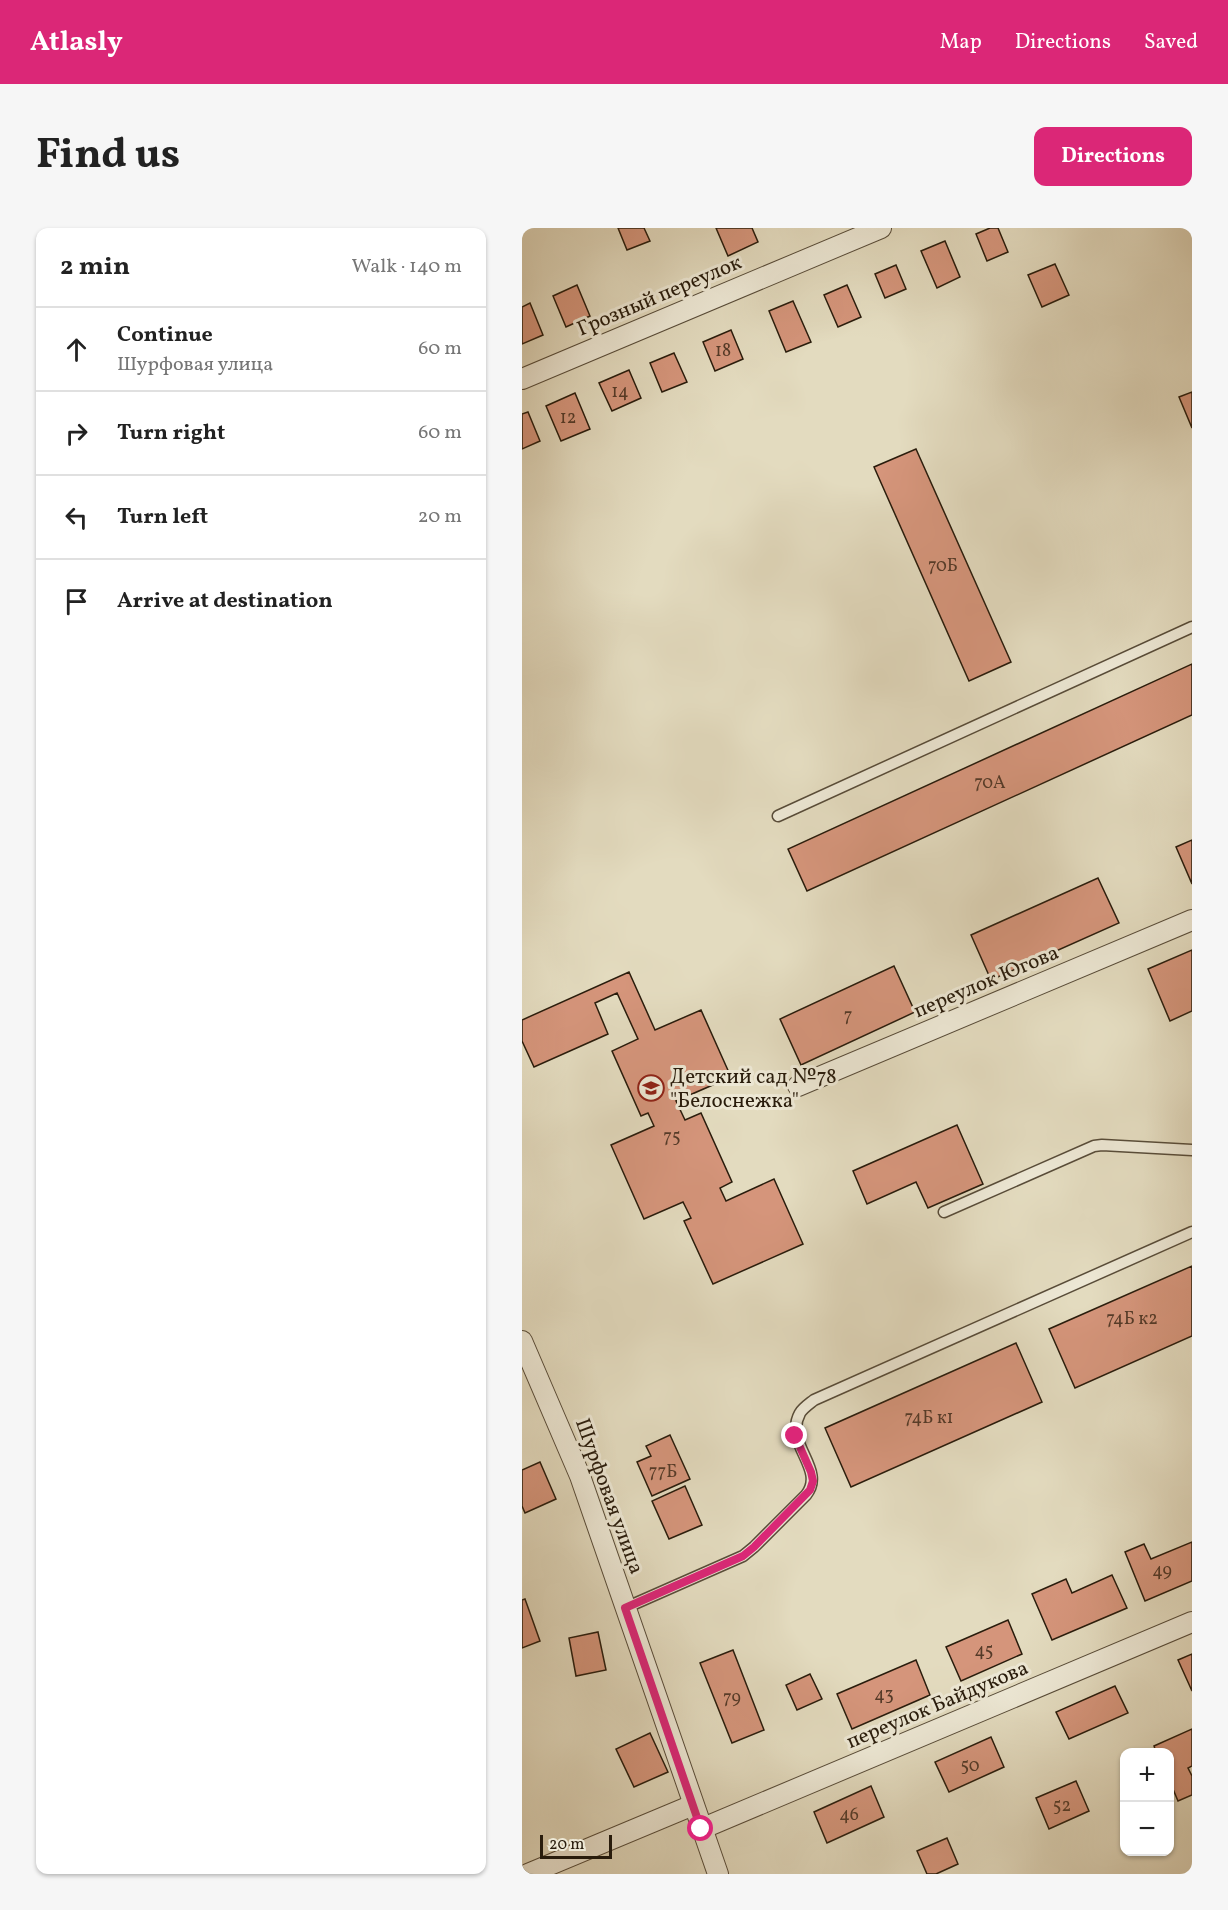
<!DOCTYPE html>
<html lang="en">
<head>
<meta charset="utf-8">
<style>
  :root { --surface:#fff; --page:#f6f6f6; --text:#222; --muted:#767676; --line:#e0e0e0; --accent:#db2777 }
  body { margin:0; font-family:Vollkorn,serif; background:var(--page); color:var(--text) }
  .controls { position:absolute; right:18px; bottom:18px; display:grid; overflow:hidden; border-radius:12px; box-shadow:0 2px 4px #0004 }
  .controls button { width:54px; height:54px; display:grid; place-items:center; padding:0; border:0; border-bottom:2px solid var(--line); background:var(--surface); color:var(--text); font:30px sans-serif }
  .scale { position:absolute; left:18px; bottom:15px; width:72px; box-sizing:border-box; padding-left:6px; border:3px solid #291c0c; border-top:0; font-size:16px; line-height:21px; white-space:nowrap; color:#291c0c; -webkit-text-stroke:4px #ede8d5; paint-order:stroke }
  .stop { position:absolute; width:18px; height:18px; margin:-14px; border:4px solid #db2777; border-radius:50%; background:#fff }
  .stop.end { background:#db2777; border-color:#fff; box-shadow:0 2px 6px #0008 }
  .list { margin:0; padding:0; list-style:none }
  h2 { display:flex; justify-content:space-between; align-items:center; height:78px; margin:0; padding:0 24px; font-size:26px }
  h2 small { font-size:20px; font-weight:400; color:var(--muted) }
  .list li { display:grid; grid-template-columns:39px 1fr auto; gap:18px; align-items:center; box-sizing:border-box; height:84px; padding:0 24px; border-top:2px solid var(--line) }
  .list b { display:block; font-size:22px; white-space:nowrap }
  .list p { margin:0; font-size:20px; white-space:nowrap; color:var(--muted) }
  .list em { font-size:20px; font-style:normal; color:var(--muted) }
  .icon { flex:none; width:33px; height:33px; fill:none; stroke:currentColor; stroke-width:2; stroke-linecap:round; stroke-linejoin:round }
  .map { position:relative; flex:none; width:670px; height:1646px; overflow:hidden; border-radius:12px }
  header { display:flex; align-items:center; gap:36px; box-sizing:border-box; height:84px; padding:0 30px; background:var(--accent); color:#fff }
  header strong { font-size:28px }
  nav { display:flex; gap:33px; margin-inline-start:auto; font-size:21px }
  .intro { display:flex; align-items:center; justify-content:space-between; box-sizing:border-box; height:144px; padding:0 36px }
  h1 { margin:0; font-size:42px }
  .button { padding:15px 27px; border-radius:12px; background:var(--accent); color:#fff; font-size:21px; font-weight:700 }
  main { display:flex; gap:36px; padding:0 36px }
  aside { flex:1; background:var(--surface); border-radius:12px; box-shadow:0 2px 4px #0004 }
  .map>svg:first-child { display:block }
</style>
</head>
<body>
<header>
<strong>Atlasly</strong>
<nav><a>Map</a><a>Directions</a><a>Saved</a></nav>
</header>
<div class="intro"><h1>Find us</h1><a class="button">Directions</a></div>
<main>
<aside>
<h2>2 min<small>Walk · 140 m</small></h2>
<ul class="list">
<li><svg class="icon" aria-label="ahead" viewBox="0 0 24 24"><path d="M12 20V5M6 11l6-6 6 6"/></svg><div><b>Continue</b><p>Шурфовая улица</p></div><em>60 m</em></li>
<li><svg class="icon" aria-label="right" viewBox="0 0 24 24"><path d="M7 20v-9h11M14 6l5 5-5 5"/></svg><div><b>Turn right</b></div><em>60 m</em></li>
<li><svg class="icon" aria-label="left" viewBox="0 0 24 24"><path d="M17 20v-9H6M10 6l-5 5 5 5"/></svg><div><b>Turn left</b></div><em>20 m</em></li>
<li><svg class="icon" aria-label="arrive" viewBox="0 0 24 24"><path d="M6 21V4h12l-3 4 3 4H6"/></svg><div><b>Arrive at destination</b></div></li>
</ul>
</aside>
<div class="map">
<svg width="670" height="1646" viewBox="0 0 670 1646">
  <rect width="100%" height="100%" fill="#e3dbbf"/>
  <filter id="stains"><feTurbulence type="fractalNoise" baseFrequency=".00333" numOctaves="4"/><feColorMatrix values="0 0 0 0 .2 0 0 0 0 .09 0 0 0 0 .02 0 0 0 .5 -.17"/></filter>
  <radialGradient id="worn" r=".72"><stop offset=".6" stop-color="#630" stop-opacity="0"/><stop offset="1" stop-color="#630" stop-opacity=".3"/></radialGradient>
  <g fill="#d5957b" stroke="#291c0c" stroke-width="1.5">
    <path d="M 96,0 L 122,0 L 128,13 L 105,22 Z"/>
    <path d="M 194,0 L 230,0 L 236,14 L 206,28 Z"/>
    <path d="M 468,0 L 476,0 L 486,24 L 465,33 L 454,6 Z"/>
    <path d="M 423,13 L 438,49 L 415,60 L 399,23 Z"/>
    <path d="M 533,36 L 547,67 L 520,79 L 506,47 Z"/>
    <path d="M 374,37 L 384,61 L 363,70 L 353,46 Z"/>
    <path d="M 55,57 L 68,88 L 44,99 L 31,68 Z"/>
    <path d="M 325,57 L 339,89 L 316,99 L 302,67 Z"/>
    <path d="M 271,73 L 289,114 L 264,124 L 247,83 Z"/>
    <path d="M 8,75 L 21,107 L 0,116 L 0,79 Z"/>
    <path d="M 209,102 L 221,131 L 193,143 L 181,114 Z"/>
    <path d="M 152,125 L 165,154 L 140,164 L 128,135 Z"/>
    <path d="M 107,142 L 119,170 L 90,183 L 77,155 Z"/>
    <path d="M 670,164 L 670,200 L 657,169 Z"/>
    <path d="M 53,165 L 68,201 L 39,213 L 24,178 Z"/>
    <path d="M 6,184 L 18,213 L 0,221 L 0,186 Z"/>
    <path d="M 394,221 L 489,434 L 447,453 L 352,239 Z"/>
    <path d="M 670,436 L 670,487 L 285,663 L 266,621 Z"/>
    <path d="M 670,612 L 670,656 L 654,619 Z"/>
    <path d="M 576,650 L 597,695 L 469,752 L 449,707 Z"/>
    <path d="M 670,722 L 670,783 L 648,793 L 626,741 Z"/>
    <path d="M 372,738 L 393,784 L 279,837 L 258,791 Z"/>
    <path d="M 107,744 L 133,802 L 179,782 L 209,849 L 154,873 L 163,892 L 179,885 L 210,954 L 198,960 L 204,973 L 252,951 L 281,1016 L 191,1056 L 162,993 L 169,990 L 161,974 L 122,991 L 89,917 L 132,898 L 126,885 L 119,888 L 90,823 L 116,811 L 95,765 L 73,775 L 86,806 L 12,839 L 0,813 L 0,792 Z"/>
    <path d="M 435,897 L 461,956 L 406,980 L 394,954 L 345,976 L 331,943 Z"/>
    <path d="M 670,1038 L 670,1108 L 553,1160 L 527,1101 Z"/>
    <path d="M 494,1115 L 520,1174 L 329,1259 L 303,1200 Z"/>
    <path d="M 148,1207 L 168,1251 L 130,1268 L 115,1234 L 129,1228 L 124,1218 Z"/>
    <path d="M 18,1234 L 34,1271 L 3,1285 L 0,1278 L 0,1242 Z"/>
    <path d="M 163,1258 L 180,1297 L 147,1311 L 130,1273 Z"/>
    <path d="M 670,1314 L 670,1353 L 623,1373 L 603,1324 L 622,1316 L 629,1331 Z"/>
    <path d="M 590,1347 L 605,1380 L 530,1412 L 510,1366 L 544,1351 L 550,1365 Z"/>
    <path d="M 3,1371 L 18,1413 L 0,1420 L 0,1372 Z"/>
    <path d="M 486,1392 L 500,1426 L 439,1453 L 424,1419 Z"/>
    <path d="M 76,1404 L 84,1442 L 54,1448 L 47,1410 Z"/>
    <path d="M 211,1422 L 242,1502 L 210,1515 L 178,1435 Z"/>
    <path d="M 670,1426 L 670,1463 L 656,1432 Z"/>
    <path d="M 394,1432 L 408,1467 L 330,1501 L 315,1466 Z"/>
    <path d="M 288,1446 L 300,1471 L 275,1482 L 264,1457 Z"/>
    <path d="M 593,1458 L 606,1485 L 547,1511 L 534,1484 Z"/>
    <path d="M 670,1501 L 670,1538 L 666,1540 L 670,1548 L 670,1567 L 656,1573 L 648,1554 L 648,1524 L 634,1524 L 632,1518 Z"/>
    <path d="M 128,1505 L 146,1544 L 112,1559 L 94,1521 Z"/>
    <path d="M 469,1509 L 482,1539 L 427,1564 L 413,1534 Z"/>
    <path d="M 554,1553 L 567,1583 L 527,1601 L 514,1570 Z"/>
    <path d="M 349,1558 L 362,1589 L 305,1615 L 292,1584 Z"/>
    <path d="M 425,1610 L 436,1636 L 414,1646 L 405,1646 L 395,1623 Z"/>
  </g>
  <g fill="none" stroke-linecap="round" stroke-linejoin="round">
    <g stroke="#584c39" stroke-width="13">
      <g id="lane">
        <path d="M 256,588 L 670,399"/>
        <path d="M 422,984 L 572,918 L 580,917 L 670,922"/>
        <path d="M 103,1380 L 221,1328 L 232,1319 L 284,1267 C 305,1241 261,1216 278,1185 C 281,1180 287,1176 292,1172 L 670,1004"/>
      </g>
    </g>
    <g stroke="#584c39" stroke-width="22">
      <g id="street">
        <path d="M 0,151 L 359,0"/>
        <path d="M 276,858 L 670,692"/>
        <path d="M 0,1113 L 58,1248 L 196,1646"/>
        <path d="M 179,1601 L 670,1394"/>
        <path d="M 6,1646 L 171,1577"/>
      </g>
    </g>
    <use href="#lane" stroke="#ede8d5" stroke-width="10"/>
    <use href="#street" stroke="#ede8d5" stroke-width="20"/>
  </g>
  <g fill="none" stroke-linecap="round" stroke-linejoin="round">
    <path stroke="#db2777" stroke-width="8" d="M 179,1601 L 103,1380 L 221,1328 L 232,1319 L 288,1262 L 291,1253 L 289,1244 L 273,1208"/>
  </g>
  <defs>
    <g id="school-ring" transform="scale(1.35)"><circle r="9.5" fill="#ede8d5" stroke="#8f2418" stroke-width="1.5"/><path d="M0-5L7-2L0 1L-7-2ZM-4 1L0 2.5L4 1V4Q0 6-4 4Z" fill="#8f2418"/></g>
  </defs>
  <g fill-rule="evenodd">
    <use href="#school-ring" x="129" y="860"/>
  </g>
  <g text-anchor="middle" stroke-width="6" stroke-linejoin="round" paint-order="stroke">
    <g font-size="18" fill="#543a28">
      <text x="201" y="128">18</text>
      <text x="98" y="169">14</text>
      <text x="46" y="195">12</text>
      <text x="421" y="343">70Б</text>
      <text x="468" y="560">70А</text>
      <text x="326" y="793">7</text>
      <text x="150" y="914">75</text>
      <text x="610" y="1096">74Б к2</text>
      <text x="407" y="1195">74Б к1</text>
      <text x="141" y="1249">77Б</text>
      <text x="640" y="1348">49</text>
      <text x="462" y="1428">45</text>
      <text x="362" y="1472">43</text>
      <text x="210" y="1475">79</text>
      <text x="448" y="1543">50</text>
      <text x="540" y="1583">52</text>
      <text x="327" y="1592">46</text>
    </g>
    <g font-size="21" fill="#291c0c" stroke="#ede8d5">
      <text transform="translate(137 67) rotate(-23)" y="7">Грозный переулок</text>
      <text transform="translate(464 753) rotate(-23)" y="7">переулок Югова</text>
      <text transform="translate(88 1268) rotate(70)" y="7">Шурфовая улица</text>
      <text transform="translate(415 1476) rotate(-23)" y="7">переулок Байдукова</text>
    </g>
    <g font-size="21" fill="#291c0c" stroke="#ede8d5" text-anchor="start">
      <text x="148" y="855">Детский сад №78<tspan x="148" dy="24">"Белоснежка"</tspan></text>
    </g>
  </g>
  <rect width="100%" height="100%" filter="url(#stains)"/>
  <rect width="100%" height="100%" fill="url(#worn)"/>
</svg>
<div class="controls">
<button>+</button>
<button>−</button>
</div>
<div class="scale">20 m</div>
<div class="stop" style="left:179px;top:1601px"></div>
<div class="stop end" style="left:273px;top:1208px"></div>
</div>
</main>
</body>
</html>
